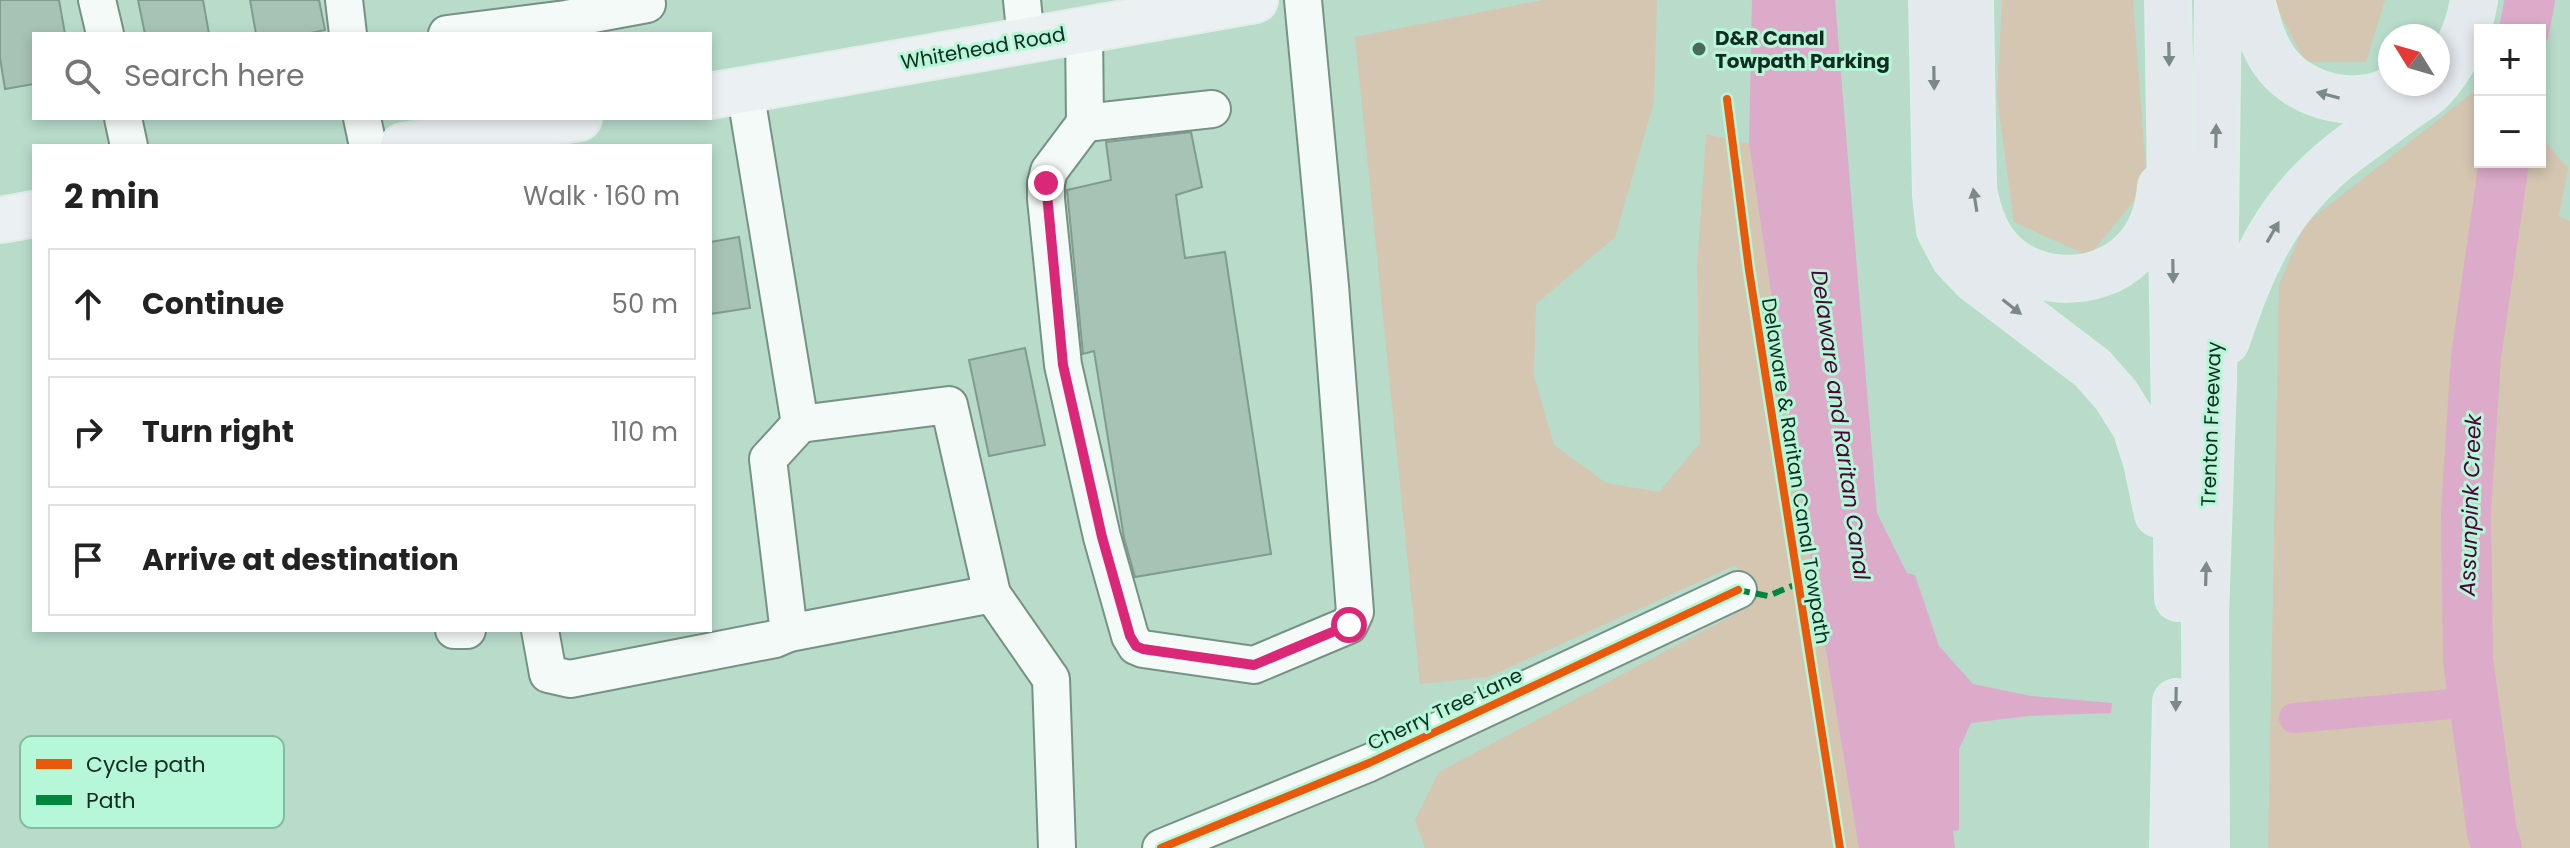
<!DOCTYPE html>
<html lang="en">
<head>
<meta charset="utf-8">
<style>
  :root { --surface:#fff; --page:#f6f6f6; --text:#222; --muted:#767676; --line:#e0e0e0 }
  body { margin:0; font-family:Poppins,sans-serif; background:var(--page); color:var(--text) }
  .controls { position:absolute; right:24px; top:24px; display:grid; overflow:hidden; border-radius:0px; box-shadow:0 4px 12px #0003 }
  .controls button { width:72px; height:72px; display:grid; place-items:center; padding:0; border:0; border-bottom:2px solid var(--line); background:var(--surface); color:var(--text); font:40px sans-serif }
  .compass { position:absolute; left:2378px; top:24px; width:72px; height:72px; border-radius:50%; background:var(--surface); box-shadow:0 4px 12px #0003; rotate:307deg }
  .stop { position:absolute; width:24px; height:24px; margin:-18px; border:6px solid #db2777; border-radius:50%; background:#fff }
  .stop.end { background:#db2777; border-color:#fff; box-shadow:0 2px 8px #0008 }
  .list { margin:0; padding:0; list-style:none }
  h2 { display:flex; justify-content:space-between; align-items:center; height:104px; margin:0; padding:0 32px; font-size:34px }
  h2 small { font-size:26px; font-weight:400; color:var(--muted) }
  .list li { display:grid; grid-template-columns:52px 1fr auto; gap:24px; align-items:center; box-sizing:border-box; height:112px; margin:0 16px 16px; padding:0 16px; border:2px solid var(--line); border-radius:0px }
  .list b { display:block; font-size:30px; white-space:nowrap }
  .list em { font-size:26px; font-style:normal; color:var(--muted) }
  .icon { flex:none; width:44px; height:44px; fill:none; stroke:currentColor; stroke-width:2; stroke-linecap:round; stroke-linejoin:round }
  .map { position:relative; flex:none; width:2570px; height:848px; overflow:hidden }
  .search { position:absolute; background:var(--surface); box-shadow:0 4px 12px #0003; left:32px; top:32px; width:680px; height:88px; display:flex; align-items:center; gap:20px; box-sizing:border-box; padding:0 28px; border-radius:0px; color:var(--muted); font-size:30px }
  .panel { position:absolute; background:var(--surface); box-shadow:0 4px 12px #0003; left:32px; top:144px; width:680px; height:488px; border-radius:0px }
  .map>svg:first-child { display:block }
</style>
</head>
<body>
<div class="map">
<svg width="2570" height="848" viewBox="0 0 2570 848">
  <rect width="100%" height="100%" fill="#b8dbca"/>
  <g fill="#d4c6b1">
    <path d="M 1543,0 L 1657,0 L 1654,102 L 1615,237 L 1536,304 L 1534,376 L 1554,445 L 1606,483 L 1659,492 L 1700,443 L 1697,268 L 1706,134 L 1749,144 L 1809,549 L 1859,848 L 1425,848 L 1415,820 L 1439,772 L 1752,605 L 1736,565 L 1488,677 L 1420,684 L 1355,37 Z"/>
    <path d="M 2002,0 L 2133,0 L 2147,185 L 2089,256 L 2014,222 L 1997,97 Z"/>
    <path d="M 2273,0 L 2385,0 L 2366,62 L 2305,62 Z"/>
    <path d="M 2480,87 L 2480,162 L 2540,162 L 2540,136 L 2568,168 L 2559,216 L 2570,221 L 2570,848 L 2268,848 L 2279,285 L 2305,224 Z"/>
  </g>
  <path fill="#dcabca" d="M 1752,0 L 1835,0 L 1877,513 L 1907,573 L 1915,575 L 1939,646 L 1973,684 L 2031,696 L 2112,703 L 2111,713 L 2028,716 L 1971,723 L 1959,749 L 1959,830 L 1953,831 L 1955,848 L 1859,848 L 1809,549 L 1749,144 Z"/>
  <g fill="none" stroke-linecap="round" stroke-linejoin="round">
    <path stroke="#dcabca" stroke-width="30" d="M 2294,718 L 2474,702"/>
    <g stroke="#dcabca" stroke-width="50">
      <path d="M 2524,30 L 2530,0"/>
      <path d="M 2497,848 L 2492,832 L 2468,660 L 2466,512 L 2476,357 L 2504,162"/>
    </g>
  </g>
  <g fill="#a6c3b5" stroke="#809c8f" stroke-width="2">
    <path d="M 0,0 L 59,0 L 65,34 L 34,34 L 34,84 L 5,89 L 0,58 Z"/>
    <path d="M 138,0 L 203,0 L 209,34 L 145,34 Z"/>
    <path d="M 250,0 L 319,0 L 325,30 L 306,34 L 256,34 Z"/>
    <path d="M 1191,132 L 1202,187 L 1176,195 L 1185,258 L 1225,252 L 1271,554 L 1135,577 L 1124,538 L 1094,351 L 1083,354 L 1067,190 L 1111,180 L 1106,142 Z"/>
    <path d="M 739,237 L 750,308 L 710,314 L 710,242 Z"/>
    <path d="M 1025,348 L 1045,445 L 989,456 L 969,360 Z"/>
  </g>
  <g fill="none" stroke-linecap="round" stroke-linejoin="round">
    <g stroke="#769285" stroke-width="40">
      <g id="minor">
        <path d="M 97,0 L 105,34"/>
        <path d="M 344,0 L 348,34"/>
        <path d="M 1022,0 L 1026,40"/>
        <path d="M 1084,30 L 1085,123 L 1049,171 L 1046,183 L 1046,199 L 1063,365 L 1102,537 L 1130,636 L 1136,646 L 1143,649 L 1254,665 L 1349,625 L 1355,612 L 1330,286 L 1303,0"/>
        <path d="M 447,34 L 566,19 L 647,4"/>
        <path d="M 123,118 L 129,146"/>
        <path d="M 362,118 L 368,146"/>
        <path d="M 1085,123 L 1212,109"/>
        <path d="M 800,424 L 949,405 L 992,594 L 1051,679 L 1057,848"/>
        <path d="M 454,630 L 467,630"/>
        <path d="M 540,630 L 548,674 L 570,679 L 775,639 L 789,633 L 768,459 L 800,424 L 745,90"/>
        <path d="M 789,633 L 992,594"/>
        <path d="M 1161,848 L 1369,763 L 1738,590"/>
      </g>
    </g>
    <g stroke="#dfefe7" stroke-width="48">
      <g id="major">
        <path d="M 710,96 L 1255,0"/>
        <path d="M 403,146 L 579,118"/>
        <path d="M 0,220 L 34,214"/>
      </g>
    </g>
    <g stroke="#dfefe7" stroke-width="48">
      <g id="highway">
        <path d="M 1932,0 L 1936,195 L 1940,230 L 1955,258 L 1975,279 L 2092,368 L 2116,395 L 2136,427 L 2147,462 L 2158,514"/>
        <path d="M 1970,0 L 1973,190 C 1977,209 1981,225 1992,241 C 2023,287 2095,291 2133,253 C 2152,235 2159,212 2161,187"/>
        <path d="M 2168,0 L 2178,598"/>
        <path d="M 2251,0 C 2257,21 2261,41 2273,59 C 2299,99 2363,113 2402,84"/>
        <path d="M 2438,81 C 2458,56 2469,31 2474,0"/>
        <path d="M 2226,341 C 2252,262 2278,203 2346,151 C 2366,136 2386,122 2406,107 C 2416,100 2428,94 2435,84"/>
        <path d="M 2173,848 L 2176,702"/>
        <path d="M 2206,848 L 2205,617 L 2213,382 L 2218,0"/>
      </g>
    </g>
    <use href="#minor" stroke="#f4faf7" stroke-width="36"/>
    <use href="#major" stroke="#ebf0f2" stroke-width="44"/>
    <use href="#highway" stroke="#e4e9ee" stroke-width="44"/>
    <path stroke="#00873e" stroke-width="6" stroke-dasharray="12 6" stroke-linecap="butt" d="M 1738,590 L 1768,596 L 1797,584"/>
    <g stroke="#b6f7d8" stroke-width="13">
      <g id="cycleway">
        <path d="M 1727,99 L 1749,270 L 1840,848"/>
        <path d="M 1161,848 L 1369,763 L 1738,590"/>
      </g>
    </g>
    <use href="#cycleway" stroke="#e8590c" stroke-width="8"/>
  </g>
  <defs><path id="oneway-solid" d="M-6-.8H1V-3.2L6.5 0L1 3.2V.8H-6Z" transform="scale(2)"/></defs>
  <g fill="#7b8a88">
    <use href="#oneway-solid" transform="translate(2169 54) rotate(89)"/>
    <use href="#oneway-solid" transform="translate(1934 78) rotate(89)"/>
    <use href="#oneway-solid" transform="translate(2328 95) rotate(-165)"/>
    <use href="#oneway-solid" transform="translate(2216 136) rotate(-89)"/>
    <use href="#oneway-solid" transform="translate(1975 200) rotate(-99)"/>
    <use href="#oneway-solid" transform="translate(2273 232) rotate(-60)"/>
    <use href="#oneway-solid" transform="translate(2173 271) rotate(89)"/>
    <use href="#oneway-solid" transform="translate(2012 307) rotate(38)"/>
    <use href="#oneway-solid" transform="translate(2206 574) rotate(-88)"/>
    <use href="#oneway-solid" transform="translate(2176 699) rotate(91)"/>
  </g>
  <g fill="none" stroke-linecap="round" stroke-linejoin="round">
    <path stroke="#db2777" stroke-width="10" d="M 1046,183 L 1063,365 L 1102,537 L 1130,636 L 1136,646 L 1143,649 L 1254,665 L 1349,625"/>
  </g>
  <circle fill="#4c695c" stroke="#b6f7d8" stroke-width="3" cx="1699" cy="49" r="8"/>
  <g text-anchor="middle" stroke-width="6" stroke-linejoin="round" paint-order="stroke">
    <g font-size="20" font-weight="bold" fill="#122c21" stroke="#b6f7d8" text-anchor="start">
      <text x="1715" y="45">D&amp;R Canal<tspan x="1715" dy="23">Towpath Parking</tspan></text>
    </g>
    <g font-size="20" fill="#122c21" stroke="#b6f7d8">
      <text transform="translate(983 48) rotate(-10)" y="7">Whitehead Road</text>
      <text transform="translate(2211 424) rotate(-88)" y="7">Trenton Freeway</text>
      <text transform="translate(1796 471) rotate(81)" y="7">Delaware &amp; Raritan Canal Towpath</text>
      <text transform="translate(1445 709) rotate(-25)" y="7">Cherry Tree Lane</text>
    </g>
    <g font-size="22" font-style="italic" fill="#4d0238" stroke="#b6f7d8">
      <text transform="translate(1841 425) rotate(82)" y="8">Delaware and Raritan Canal</text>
      <text transform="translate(2470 505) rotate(-88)" y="8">Assunpink Creek</text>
    </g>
  </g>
  <rect x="20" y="736" width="264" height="92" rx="12" fill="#b6f7d8" stroke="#85baa1" stroke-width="2"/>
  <rect x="36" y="759" width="36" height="10" fill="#e8590c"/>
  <rect x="36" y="795" width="36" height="10" fill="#00873e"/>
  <g font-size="22" fill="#122c21">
    <text x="86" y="772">Cycle path</text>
    <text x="86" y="808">Path</text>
  </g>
</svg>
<div class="controls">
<button>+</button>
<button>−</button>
</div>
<svg class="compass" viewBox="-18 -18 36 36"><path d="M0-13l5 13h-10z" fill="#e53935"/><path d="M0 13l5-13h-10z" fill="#767676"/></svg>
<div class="stop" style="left:1349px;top:625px"></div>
<div class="stop end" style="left:1046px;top:183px"></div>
<div class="search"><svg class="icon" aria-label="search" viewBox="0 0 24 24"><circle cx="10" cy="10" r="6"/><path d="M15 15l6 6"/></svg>Search here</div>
<section class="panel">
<h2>2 min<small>Walk · 160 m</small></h2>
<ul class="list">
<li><svg class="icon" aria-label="ahead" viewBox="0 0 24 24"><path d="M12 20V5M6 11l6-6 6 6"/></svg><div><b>Continue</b></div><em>50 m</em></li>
<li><svg class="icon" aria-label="right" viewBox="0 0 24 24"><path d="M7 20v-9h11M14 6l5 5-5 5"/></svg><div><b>Turn right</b></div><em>110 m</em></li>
<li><svg class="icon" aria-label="arrive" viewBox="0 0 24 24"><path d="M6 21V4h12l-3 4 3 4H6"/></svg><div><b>Arrive at destination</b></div></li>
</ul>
</section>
</div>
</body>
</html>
